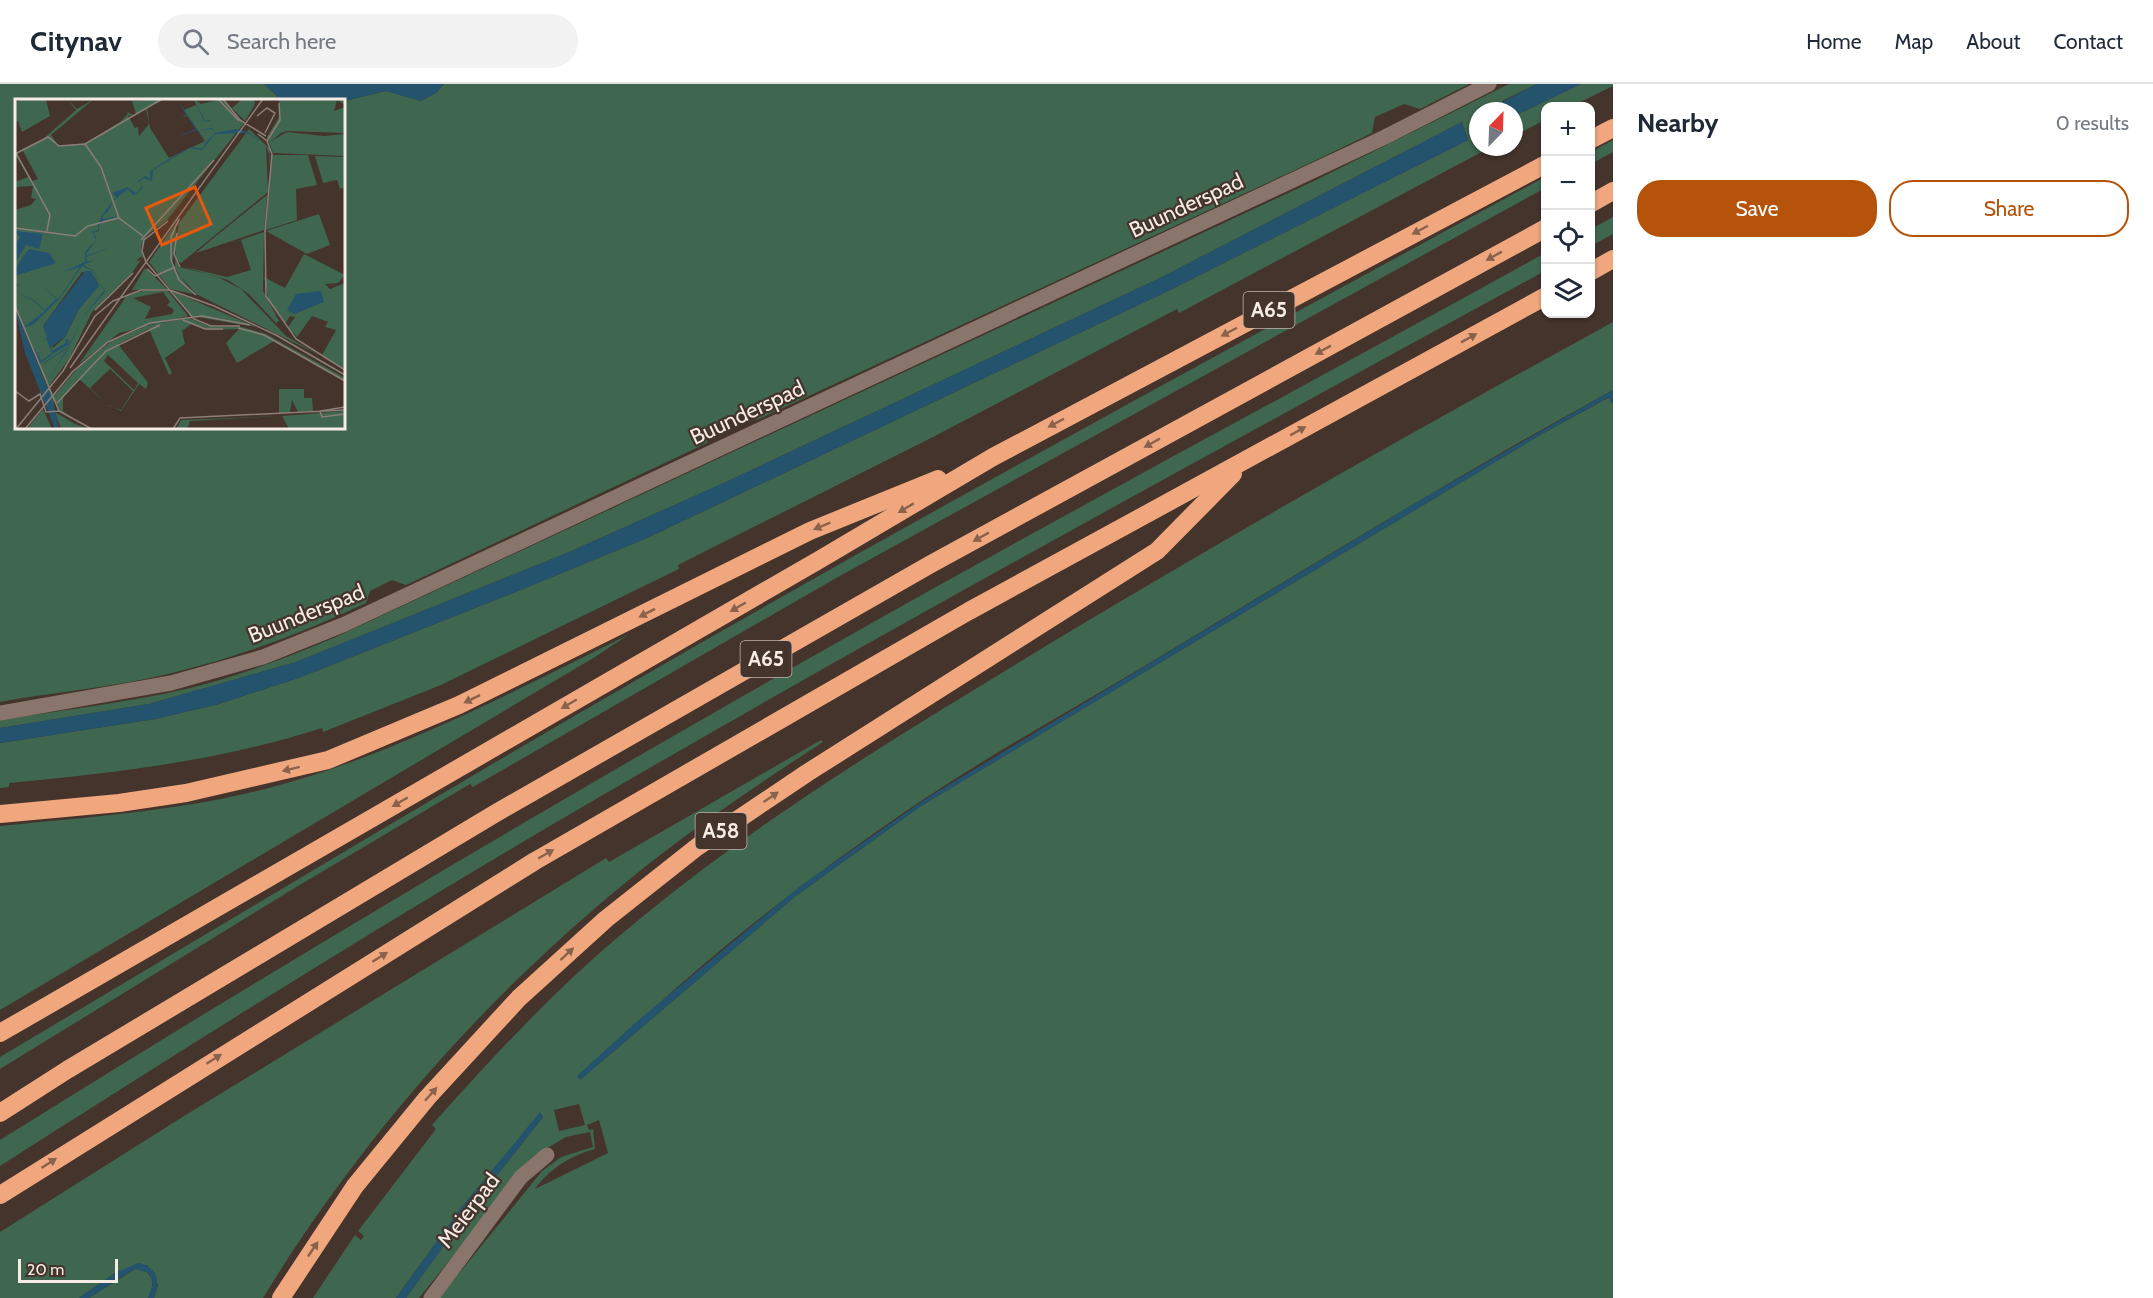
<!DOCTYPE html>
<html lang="en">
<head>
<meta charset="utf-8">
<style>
  :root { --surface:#fff; --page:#f2f2f3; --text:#1f2937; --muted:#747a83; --line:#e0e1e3; --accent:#b45309 }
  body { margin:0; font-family:Cabin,sans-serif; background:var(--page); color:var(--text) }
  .controls { position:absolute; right:18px; top:18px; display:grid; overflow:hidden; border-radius:12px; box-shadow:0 2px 4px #0004 }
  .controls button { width:54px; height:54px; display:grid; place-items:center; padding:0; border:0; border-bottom:2px solid var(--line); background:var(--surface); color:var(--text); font:30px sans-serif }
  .compass { position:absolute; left:1469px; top:18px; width:54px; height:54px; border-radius:50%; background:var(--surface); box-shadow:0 2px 4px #0004; rotate:23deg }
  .scale { position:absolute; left:18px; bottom:15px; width:100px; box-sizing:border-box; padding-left:6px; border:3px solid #f7ebe6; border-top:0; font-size:16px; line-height:21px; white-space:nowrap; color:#f7ebe6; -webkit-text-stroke:4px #44342b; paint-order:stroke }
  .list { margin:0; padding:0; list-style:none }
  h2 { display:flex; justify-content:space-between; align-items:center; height:78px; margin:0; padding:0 24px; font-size:26px }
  h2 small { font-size:20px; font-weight:400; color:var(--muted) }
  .actions { display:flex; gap:12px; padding:18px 24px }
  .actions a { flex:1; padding:14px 0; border:2px solid var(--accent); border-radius:24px; text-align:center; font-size:21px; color:var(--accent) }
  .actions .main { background:var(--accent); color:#fff }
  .icon { flex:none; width:33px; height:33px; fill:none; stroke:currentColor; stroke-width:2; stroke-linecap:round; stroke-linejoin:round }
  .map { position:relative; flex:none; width:1613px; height:1214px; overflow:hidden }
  header { display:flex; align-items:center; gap:36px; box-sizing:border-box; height:84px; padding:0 30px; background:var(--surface); border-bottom:2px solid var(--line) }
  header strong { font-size:28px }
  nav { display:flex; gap:33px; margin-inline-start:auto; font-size:21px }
  .search { width:420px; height:54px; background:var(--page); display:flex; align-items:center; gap:15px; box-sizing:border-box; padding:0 21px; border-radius:33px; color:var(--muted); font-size:22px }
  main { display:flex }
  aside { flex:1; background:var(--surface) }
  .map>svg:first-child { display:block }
</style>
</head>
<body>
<header>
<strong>Citynav</strong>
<div class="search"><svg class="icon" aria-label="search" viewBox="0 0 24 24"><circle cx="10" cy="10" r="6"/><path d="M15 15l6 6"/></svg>Search here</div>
<nav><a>Home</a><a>Map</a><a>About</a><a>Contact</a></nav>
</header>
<main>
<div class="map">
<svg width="1613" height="1214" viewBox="0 0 1613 1214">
  <rect width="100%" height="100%" fill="#44342b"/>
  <g fill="#3f664e" fill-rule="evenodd">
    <path d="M 0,0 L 264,0 L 280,15 L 295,16 L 16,16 L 16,344 L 344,344 L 344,17 L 386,7 L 421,17 L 437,8 L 444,0 L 1469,0 L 1420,25 L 1404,20 L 1375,33 L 1372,49 L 1310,79 L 757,336 L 743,330 L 712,343 L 707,359 L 406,501 L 392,496 L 370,507 L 366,519 C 294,553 222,579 145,595 C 97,605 48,609 0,618 Z"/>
    <path d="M 1509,0 L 1537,0 L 1502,17 L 1507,27 L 1478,27 L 1478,63 L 1491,63 L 1179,229 L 1177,225 L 933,353 L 678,481 L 679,485 L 441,601 L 323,648 L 322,644 C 219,677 115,689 9,699 L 9,703 L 0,704 L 0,659 L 155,635 L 219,620 L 301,593 L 523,505 L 647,454 L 1168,207 L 1468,56 L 1462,38 L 1160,194 L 726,398 L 567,469 L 296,578 L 149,620 L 0,644 L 0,636 C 62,626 125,619 186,605 C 239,592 289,573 338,552 L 1316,96 Z"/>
    <path d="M 1581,0 L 1613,0 L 1613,2 L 1572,22 L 1546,22 L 1545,36 L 1514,52 L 1514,32 Z"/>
    <path d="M 1613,56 L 1613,68 L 1591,80 L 1591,68 Z"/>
    <path d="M 1545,93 L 1545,104 L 838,493 L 473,703 L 470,700 L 293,805 L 0,985 L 0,973 C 259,819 516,663 778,515 C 1032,371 1289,232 1545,93 Z"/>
    <path d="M 1613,133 L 1613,150 L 1591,162 L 1591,145 Z"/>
    <path d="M 1545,169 L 1545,187 C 1228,360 909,533 596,715 C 395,832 197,956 0,1082 L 0,1056 C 299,869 602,690 909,518 C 1120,400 1334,286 1545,169 Z"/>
    <path d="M 1613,238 L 1613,306 C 1463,388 1317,478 1171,566 C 1089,616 1004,662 924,715 C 801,798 683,889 580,996 L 797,811 L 921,722 L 1547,347 L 1610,313 L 1611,319 L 1613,318 L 1613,1214 L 439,1214 L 542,1087 L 561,1073 L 593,1063 L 590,1048 L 566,1053 L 534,1072 L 419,1214 L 406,1214 L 467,1129 L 543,1033 L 540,1029 L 461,1124 L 396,1214 L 313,1214 L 355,1151 L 361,1156 L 364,1152 L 358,1147 L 436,1045 L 432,1041 C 496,969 561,899 636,838 C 771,726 924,636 1074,545 C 1251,439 1432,337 1613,238 ZM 579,1020 L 585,1041 L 559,1047 L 554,1026 ZM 599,1036 L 608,1069 L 535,1105 C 549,1085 572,1071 595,1065 L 593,1045 L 589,1046 L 587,1041 Z"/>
    <path d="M 628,551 L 595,573 L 0,926 L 0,742 C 89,733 178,727 265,705 C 393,672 510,609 628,551 Z"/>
    <path d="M 821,656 L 823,658 C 757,701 691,745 630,795 C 485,913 361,1054 263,1214 L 154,1214 L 158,1201 L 147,1181 L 115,1189 L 79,1214 L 0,1214 L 0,1148 L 184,1032 L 606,774 L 609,778 Z"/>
    <path d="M 135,1185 L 143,1185 C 155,1193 154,1203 148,1214 L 89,1214 Z"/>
  </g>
  <g fill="#24536d">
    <path d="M 264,0 L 444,0 L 437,8 L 421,17 L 386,7 L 344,17 L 280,15 Z"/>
    <path d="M 1537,0 L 1581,0 L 1514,32 L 1514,27 L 1507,27 L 1502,18 Z"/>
    <path d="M 1462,38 L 1468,56 L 1168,207 L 647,454 L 523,505 L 301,593 L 219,620 L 155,635 L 0,659 L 0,644 L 149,620 L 296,578 L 567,469 L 726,398 L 1160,194 Z"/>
    <path d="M 1613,306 L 1613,318 L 1611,319 L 1609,313 L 1547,347 L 921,722 L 797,811 L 580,996 L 577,992 L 634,940 L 799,803 L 927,714 L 1422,415 Z"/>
    <path d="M 540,1028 L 543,1033 L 467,1129 L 406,1214 L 396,1214 L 461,1124 Z"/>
    <path d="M 138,1179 C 157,1182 161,1197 154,1214 L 148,1214 L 153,1200 L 149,1189 L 135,1185 L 89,1214 L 79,1214 L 115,1189 Z"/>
  </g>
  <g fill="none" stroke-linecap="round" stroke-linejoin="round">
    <g stroke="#89756b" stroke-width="15">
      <path d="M 0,629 L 171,599 L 263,573 L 345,540 L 1385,53 L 1489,0"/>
      <path d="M 431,1214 L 521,1093 L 547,1071"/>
    </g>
    <g stroke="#f0a77e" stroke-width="18">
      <path d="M 1590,56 L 1613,44"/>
      <path d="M 1590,120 L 1613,107"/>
      <path d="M 1590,188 L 1613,175"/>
      <path d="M 0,730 L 119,719 L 186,709 L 328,676 L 459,621 L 810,447 L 938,395"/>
      <path d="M 0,949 L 819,476 L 993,373 L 1546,80"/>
      <path d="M 0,1029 L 67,986 L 496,729 L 931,480 L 1546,144"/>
      <path d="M 0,1111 L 535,777 L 969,527 L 1546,212"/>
      <path d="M 281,1214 L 355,1102 L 427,1014 L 519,914 L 606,835 L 697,763 L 807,689 L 1157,467 L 1233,390"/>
    </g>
  </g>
  <defs><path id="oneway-solid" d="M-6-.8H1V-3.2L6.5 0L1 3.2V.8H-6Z" transform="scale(1.5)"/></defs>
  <g fill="#89624c">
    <use href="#oneway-solid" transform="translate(1420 146) rotate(152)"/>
    <use href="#oneway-solid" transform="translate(1494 172) rotate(151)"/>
    <use href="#oneway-solid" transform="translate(1229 248) rotate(152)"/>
    <use href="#oneway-solid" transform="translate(1469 254) rotate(-29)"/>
    <use href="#oneway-solid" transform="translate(1323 266) rotate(151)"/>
    <use href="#oneway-solid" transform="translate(1056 339) rotate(152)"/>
    <use href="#oneway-solid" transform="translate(1298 347) rotate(-29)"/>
    <use href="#oneway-solid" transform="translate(1152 359) rotate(151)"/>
    <use href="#oneway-solid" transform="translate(906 424) rotate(149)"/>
    <use href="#oneway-solid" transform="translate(822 442) rotate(158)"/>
    <use href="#oneway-solid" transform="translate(981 453) rotate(151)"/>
    <use href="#oneway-solid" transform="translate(738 523) rotate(150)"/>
    <use href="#oneway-solid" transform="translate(647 529) rotate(153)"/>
    <use href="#oneway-solid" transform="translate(472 615) rotate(154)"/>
    <use href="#oneway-solid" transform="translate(569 620) rotate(150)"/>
    <use href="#oneway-solid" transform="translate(291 685) rotate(166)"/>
    <use href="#oneway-solid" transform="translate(771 713) rotate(-34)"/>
    <use href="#oneway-solid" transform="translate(400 718) rotate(150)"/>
    <use href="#oneway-solid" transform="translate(546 770) rotate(-30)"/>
    <use href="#oneway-solid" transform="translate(567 870) rotate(-43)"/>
    <use href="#oneway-solid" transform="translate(380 873) rotate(-32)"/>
    <use href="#oneway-solid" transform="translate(214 975) rotate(-32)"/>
    <use href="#oneway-solid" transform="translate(431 1010) rotate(-48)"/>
    <use href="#oneway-solid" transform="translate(49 1079) rotate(-33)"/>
    <use href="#oneway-solid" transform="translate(313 1165) rotate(-56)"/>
  </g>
  <g text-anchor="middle" stroke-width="4.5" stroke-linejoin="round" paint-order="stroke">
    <g fill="#44342b" stroke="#c1b4ae" stroke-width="1.5">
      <rect x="1243.5" y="208" width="51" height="36" rx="4.5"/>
      <rect x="740.5" y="557" width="51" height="36" rx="4.5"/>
      <rect x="695.5" y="729" width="51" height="36" rx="4.5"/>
    </g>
    <g font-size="21" font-weight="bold" fill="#f7ebe6">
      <text x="1269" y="233">A65</text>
      <text x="766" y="582">A65</text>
      <text x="721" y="754">A58</text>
    </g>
    <g font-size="22" fill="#f7ebe6" stroke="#44342b">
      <text transform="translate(1186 121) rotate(-25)" y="8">Buunderspad</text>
      <text transform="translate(747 328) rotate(-25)" y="8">Buunderspad</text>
      <text transform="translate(306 529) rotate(-22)" y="8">Buunderspad</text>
      <text transform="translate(468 1126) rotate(-53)" y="8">Meierpad</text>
    </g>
  </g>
  <g transform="translate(15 15)">
    <rect width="330" height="330" fill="#44342b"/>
    <path d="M 6,0 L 31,0 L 35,17 L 7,33 L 3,22 L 0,23 L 0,4 ZM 52,0 L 62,10 L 79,0 L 36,36 L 44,47 L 71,44 L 105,23 L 113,15 L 104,0 L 112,13 L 119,16 L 113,17 L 120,29 L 123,28 L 124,37 L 134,25 L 131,10 L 121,15 L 117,2 L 150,0 L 132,9 L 135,29 L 154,59 L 190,42 L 172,17 L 167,18 L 171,16 L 169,11 L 181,6 L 179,0 L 186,5 L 207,0 L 229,24 L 152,121 L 131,137 L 126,148 L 128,159 L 125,158 L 121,163 L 126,161 L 117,174 L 77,213 L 54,260 L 34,287 L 38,298 L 67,264 L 97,242 L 134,226 L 174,219 L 193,227 L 227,228 L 251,235 L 330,279 L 330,283 L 259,242 L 222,264 L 211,244 L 224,230 L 195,231 L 176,225 L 167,232 L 170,245 L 150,259 L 157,274 L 154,276 L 134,230 L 103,245 L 133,284 L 131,290 L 124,285 L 106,312 L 93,306 L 64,280 L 48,299 L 48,312 L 67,326 L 45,312 L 39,300 L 38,312 L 32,286 L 0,210 L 0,188 L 5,185 L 0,187 L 0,111 L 16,106 L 21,100 L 16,99 L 18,87 L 0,88 L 0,83 L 13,78 L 0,55 L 6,53 L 2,55 L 17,82 L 23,80 L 7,50 L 28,40 L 61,11 ZM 67,173 L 76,173 L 84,186 L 64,210 L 50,238 L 38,249 L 28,227 ZM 93,256 L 123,284 L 119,291 L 89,262 ZM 95,270 L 118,292 L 106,311 L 94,307 L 75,289 ZM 227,0 L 239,0 L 240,5 L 230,22 L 217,9 ZM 264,0 L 330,0 L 330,6 L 322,1 L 319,12 L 330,8 L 330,34 L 272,32 L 266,34 L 256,42 L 272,33 L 309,37 L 330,35 L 330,57 L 258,54 L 252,38 L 264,18 ZM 234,30 L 255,50 L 254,72 L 254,55 L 251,47 L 253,93 L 166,164 L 161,161 L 164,168 L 201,177 L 226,190 L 271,237 L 302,255 L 181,195 L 160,171 L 161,128 ZM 257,56 L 293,56 L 302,86 L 281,90 L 282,121 L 251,131 ZM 300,57 L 330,58 L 330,88 L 325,90 L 330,105 L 322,81 L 308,84 ZM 252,96 L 249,131 L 181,154 L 196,141 ZM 304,115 L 315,146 L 292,155 L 251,132 ZM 165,118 L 157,165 L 178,195 L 155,190 L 134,163 ZM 249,133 L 248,192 L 264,222 L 261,224 L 234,195 L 213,181 L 166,167 L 212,178 L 236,171 L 226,141 L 213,145 ZM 289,155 L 330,176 L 323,184 L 310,185 L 315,190 L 330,184 L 330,270 L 307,256 L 321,231 L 310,228 L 313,223 L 297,217 L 282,238 L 273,228 L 280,218 L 275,217 L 270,225 L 254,203 L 249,178 L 270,189 ZM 130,169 L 152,190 L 117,191 ZM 133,191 L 153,192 L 173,217 L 104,234 L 64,265 L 113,195 ZM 148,193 L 155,203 L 152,206 L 159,211 L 157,215 L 130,220 L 136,208 L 118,199 ZM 157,192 L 241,228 L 176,217 ZM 264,290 L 289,290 L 289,299 L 297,299 L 298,312 L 283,313 L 277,301 L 275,313 L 264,314 ZM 28,310 L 37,330 L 12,330 ZM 330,312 L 330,330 L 274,330 L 267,317 ZM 40,313 L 60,325 L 75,330 L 46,330 ZM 266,317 L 175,322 L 172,330 L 161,330 L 166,321 Z" fill="#3f664e" fill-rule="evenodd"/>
    <path d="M 179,0 L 190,22 L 195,21 L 195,22 L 200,34 L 221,30 L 233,33 L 249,44 L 232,34 L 200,35 L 187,51 L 175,49 L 138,71 L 137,82 L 129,79 L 124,83 L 128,89 L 121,95 L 118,96 L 113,90 L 98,102 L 93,113 L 88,116 L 88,120 L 96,118 L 102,118 L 98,105 L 102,118 L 88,121 L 87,124 L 84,126 L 84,132 L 78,134 L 81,138 L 81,141 L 70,157 L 97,148 L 71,158 L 72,163 L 80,161 L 68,166 L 78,171 L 85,184 L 90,192 L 90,193 L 69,217 L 51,254 L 34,279 L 53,249 L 31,263 L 26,265 L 24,264 L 19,255 L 20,254 L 18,250 L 19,249 L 26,265 L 53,248 L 70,215 L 89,192 L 78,172 L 67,167 L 45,199 L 18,226 L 9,228 L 30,212 L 19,202 L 0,193 L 19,201 L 30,211 L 41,200 L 25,184 L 42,200 L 45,198 L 65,168 L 48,173 L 70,163 L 70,153 L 81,141 L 77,133 L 83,131 L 83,126 L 87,116 L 101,98 L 97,94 L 113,88 L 121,94 L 127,88 L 123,82 L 130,77 L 136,80 L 134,73 L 149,63 L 175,48 L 187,50 L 191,43 L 182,31 L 159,39 L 181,30 L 172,16 L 167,18 L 171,16 L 163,1 L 191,43 L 200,34 L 198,30 L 183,31 L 198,29 L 195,22 L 178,23 L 189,22 ZM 0,132 L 28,135 L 24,150 L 11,146 L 0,164 L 0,144 L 5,139 ZM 14,150 L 34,154 L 41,164 L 0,177 L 0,169 ZM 70,172 L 76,172 L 84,187 L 64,210 L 50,238 L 36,248 L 38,254 L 36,257 L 26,263 L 25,262 L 21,249 L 26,262 L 37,254 L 31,239 L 21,246 L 32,238 L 28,227 ZM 306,192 L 309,203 L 279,215 L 272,211 L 281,195 ZM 0,210 L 38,302 L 44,330 L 40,330 L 10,254 Z" fill="#24536d"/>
    <path fill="none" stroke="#24536d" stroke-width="3" d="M 38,253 L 52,245 L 52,240"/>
    <path fill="none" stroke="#8c7d76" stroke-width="1.5" d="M 203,0 L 224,22M 208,0 L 225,21 L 251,37M 242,17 L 252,9 L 260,14 L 250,34M 243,35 L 252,42 L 257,55 L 250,132 L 251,197 L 281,240 L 330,271M 252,42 L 265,21 L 264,4M 70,45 L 86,68 L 104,119 L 128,137M 1,54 L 35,116 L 32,132M 0,55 L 33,38 L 44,47 L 70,45 L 147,0M 164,120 L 156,138 L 156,161 L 164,181 L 181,196M 153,122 L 129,141 L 127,152 L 131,163 L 179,220 L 196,227 L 225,227M 0,129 L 60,137 L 73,127 L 104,119M 162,134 L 159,155 L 165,168M 126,141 L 199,61M 132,170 L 140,177 L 160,168M 0,207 L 44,312M 80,211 L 118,174M 168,221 L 190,230 L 208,230M 223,229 L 249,236 L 330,282M 55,269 L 248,0M 56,274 L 93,243 L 135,224 L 187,217 L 235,226M 0,292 L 14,302 L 25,295 L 31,313 L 44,312M 42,304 L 91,252 L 145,226M 330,308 L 305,312 L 307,318 L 330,315M 44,312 L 77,330M 1,330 L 48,272 L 80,217 L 98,202 L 126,191 L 155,191 L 199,207 L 261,236 L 330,276M 10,330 L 59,271M 158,330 L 165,319 L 330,311"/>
    <path fill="#e8590c" fill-opacity="0.15" stroke="#e8590c" stroke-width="3" d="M 180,88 L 196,125 L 147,146 L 131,109 Z"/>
    <rect width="330" height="330" fill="none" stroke="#f7ebe6" stroke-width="3"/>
  </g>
</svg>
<div class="controls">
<button>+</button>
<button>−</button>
<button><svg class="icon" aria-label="locate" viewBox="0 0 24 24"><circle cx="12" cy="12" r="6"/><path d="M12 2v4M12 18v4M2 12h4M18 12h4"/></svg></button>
<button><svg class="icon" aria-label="layers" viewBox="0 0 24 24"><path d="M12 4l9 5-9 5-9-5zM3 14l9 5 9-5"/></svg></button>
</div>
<svg class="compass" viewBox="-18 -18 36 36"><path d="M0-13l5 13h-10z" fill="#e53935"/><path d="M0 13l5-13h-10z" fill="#747a83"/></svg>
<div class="scale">20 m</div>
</div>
<aside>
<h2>Nearby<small>0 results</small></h2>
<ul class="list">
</ul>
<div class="actions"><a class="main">Save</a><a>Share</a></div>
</aside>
</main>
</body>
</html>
